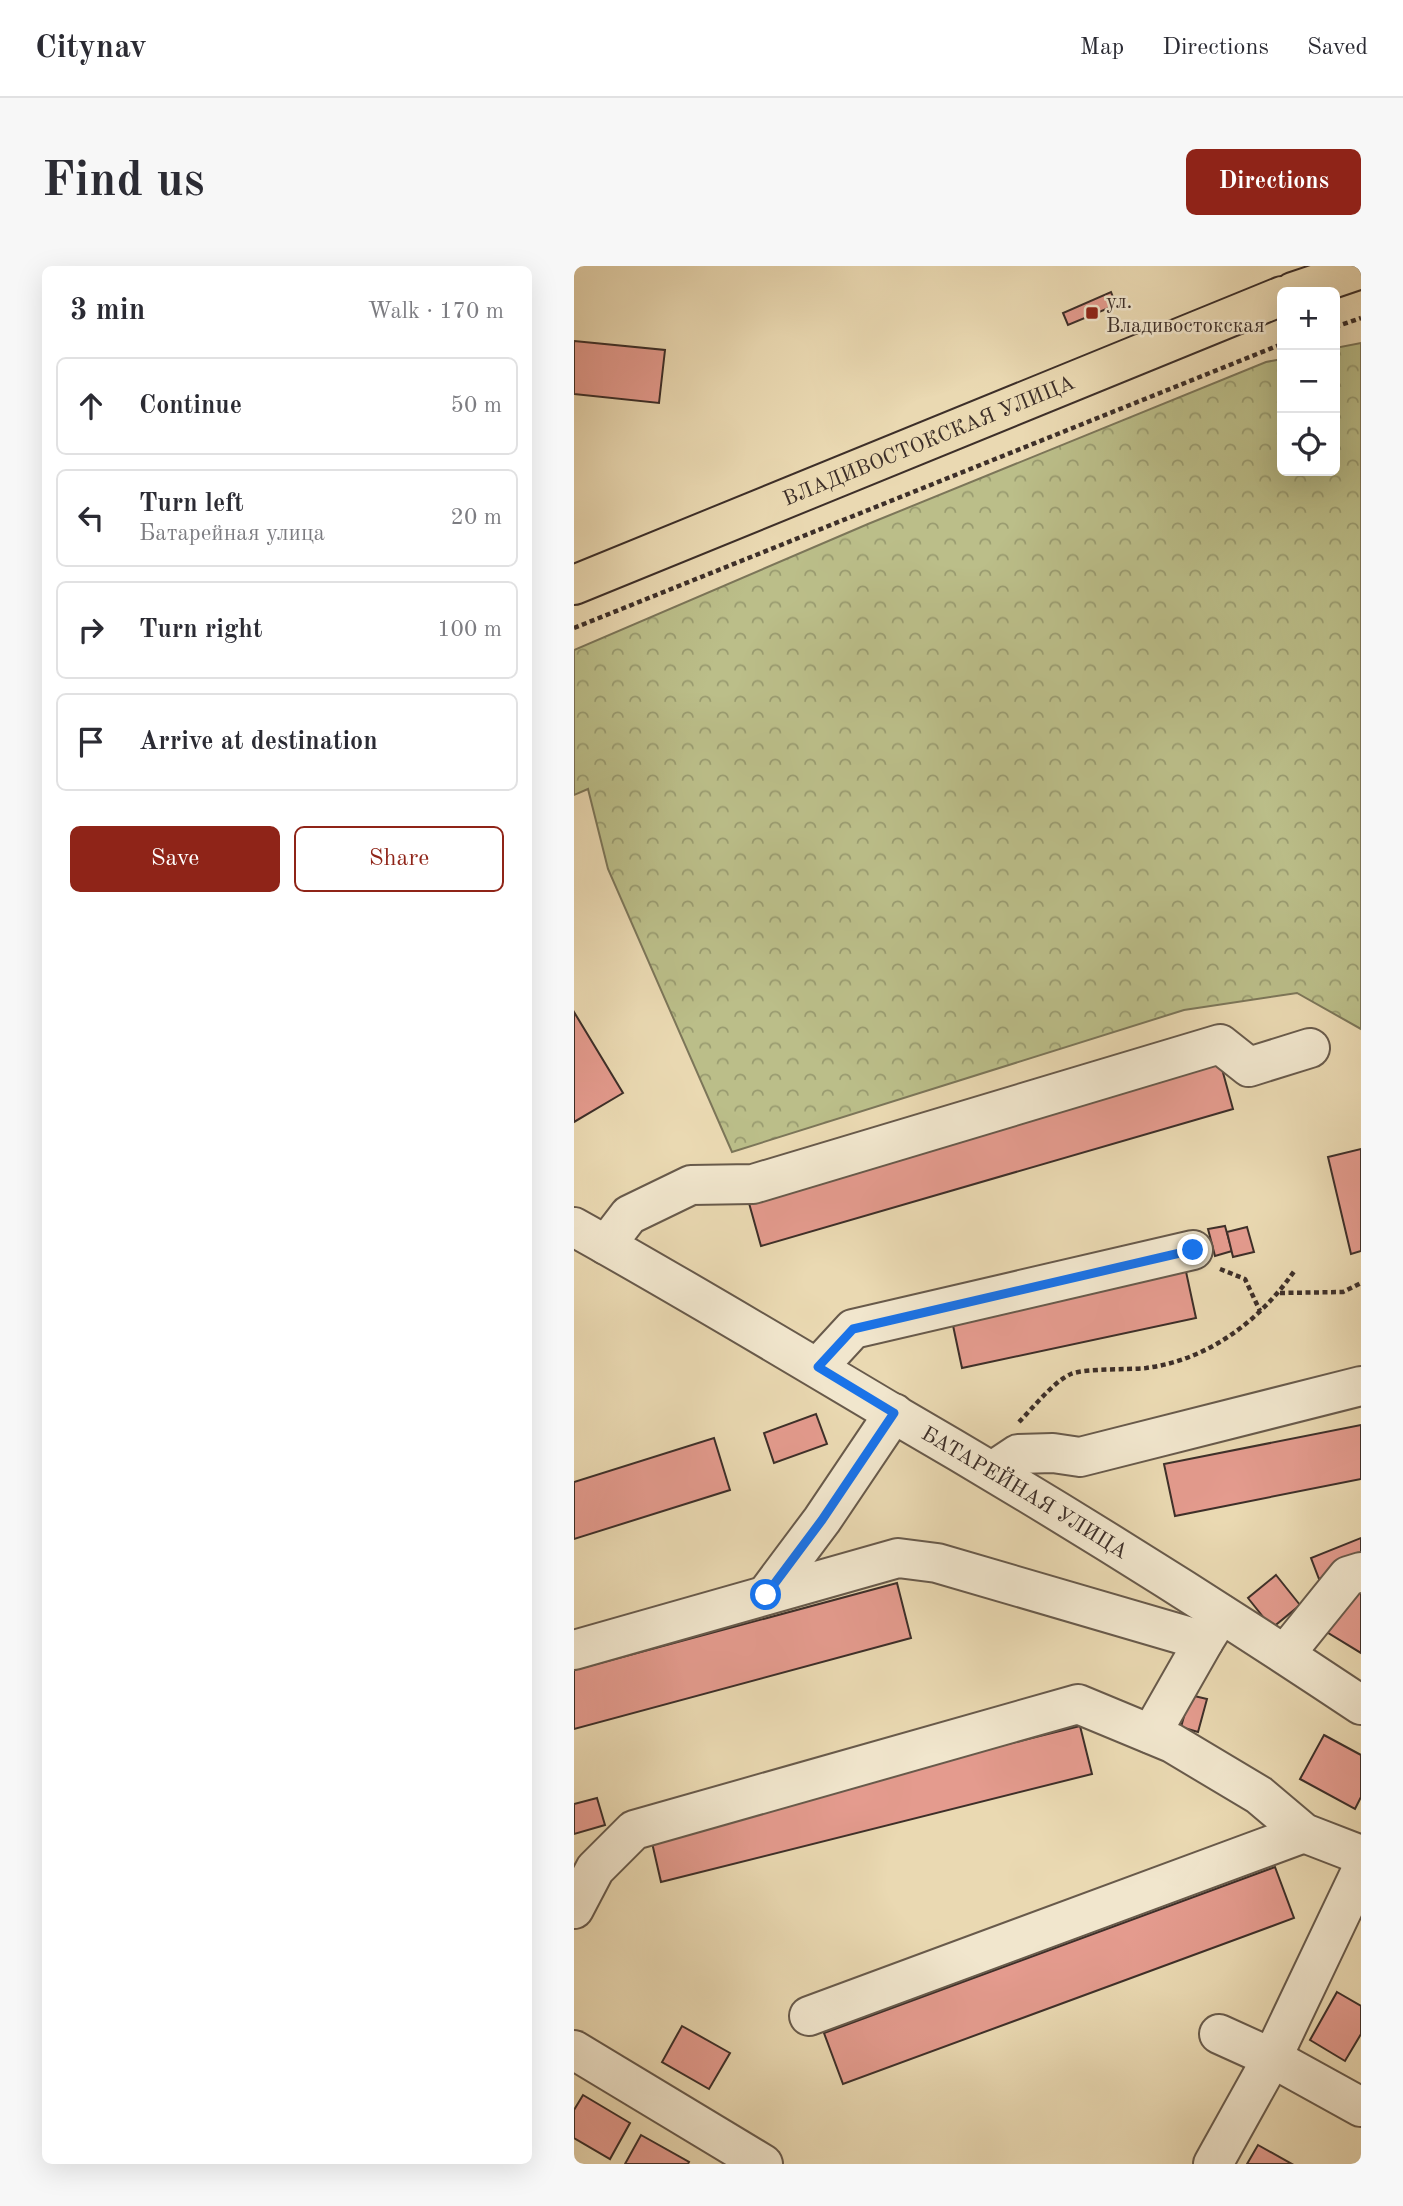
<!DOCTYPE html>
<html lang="en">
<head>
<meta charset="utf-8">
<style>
  :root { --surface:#fff; --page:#f7f7f7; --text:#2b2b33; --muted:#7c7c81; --line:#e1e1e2; --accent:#8f2418 }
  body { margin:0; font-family:"Old Standard TT",serif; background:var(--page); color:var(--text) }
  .controls { position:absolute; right:21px; top:21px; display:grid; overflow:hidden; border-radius:10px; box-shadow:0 7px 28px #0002 }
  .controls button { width:63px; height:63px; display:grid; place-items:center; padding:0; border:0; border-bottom:2px solid var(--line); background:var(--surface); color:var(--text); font:35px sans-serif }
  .stop { position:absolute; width:21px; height:21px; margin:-16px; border:5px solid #1a73e8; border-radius:50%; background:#fff }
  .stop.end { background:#1a73e8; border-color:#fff; box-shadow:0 2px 7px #0008 }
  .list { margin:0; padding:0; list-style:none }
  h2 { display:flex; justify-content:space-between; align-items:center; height:91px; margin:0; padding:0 28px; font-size:30px }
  h2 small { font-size:23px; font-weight:400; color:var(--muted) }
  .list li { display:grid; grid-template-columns:46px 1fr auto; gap:21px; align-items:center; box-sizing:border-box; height:98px; margin:0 14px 14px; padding:0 14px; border:2px solid var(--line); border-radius:10px }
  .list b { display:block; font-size:26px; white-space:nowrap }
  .list p { margin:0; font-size:23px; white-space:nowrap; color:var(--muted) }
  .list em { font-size:23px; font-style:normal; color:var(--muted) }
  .actions { display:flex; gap:14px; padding:21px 28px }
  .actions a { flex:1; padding:16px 0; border:2px solid var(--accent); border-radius:10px; text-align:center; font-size:24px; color:var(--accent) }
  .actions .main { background:var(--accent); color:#fff }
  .icon { flex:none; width:38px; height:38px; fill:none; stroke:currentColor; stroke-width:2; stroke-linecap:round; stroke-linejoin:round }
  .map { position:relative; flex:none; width:787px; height:1898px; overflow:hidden; border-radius:10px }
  header { display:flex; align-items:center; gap:42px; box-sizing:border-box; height:98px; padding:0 35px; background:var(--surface); border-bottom:2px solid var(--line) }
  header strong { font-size:33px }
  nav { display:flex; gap:38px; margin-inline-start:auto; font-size:24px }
  .intro { display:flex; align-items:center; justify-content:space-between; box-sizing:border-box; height:168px; padding:0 42px }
  h1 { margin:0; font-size:49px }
  .button { padding:18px 32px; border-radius:10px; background:var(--accent); color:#fff; font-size:24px; font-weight:700 }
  main { display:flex; gap:42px; padding:0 42px }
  aside { flex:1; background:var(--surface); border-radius:10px; box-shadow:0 7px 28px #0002 }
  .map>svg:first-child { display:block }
</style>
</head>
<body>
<header>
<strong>Citynav</strong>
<nav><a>Map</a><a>Directions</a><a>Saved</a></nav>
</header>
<div class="intro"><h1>Find us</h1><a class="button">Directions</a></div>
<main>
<aside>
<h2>3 min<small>Walk · 170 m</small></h2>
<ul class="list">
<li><svg class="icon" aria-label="ahead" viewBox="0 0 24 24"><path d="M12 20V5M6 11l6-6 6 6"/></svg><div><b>Continue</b></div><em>50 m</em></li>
<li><svg class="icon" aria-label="left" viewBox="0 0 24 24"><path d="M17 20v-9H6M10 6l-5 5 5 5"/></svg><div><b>Turn left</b><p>Батарейная улица</p></div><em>20 m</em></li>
<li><svg class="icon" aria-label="right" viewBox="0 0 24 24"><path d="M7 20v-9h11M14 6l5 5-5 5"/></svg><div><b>Turn right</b></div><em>100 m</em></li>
<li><svg class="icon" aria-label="arrive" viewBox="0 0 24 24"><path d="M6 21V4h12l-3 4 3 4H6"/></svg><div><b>Arrive at destination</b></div></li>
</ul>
<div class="actions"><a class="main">Save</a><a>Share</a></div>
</aside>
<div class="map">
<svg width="787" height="1898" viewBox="0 0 787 1898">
  <defs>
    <pattern id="forest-crowns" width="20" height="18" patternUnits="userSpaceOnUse" patternTransform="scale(1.75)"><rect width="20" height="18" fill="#bbbe89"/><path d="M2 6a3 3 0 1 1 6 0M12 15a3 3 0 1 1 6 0" fill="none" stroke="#999b70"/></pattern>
  </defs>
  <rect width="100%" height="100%" fill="#ead9b2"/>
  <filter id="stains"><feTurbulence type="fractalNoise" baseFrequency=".00286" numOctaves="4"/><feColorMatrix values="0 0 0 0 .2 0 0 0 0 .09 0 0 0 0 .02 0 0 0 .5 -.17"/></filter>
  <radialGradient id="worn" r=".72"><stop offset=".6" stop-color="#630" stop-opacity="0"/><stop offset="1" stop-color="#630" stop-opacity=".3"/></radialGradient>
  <path fill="url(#forest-crowns)" stroke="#7c7659" stroke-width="2" d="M 787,77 L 787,763 L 723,727 L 610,744 L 158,886 L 34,603 L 14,523 L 0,529 L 0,384 L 294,258 L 692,96 L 708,93 L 708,205 L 761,205 L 761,82 Z"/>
  <g fill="#e49b8e" stroke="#3d2f29" stroke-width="2">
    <path d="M 537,26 L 542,39 L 494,59 L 489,47 Z"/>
    <path d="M 0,75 L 91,84 L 85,137 L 0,128 Z"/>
    <path d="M 0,746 L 49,827 L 0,856 Z"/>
    <path d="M 645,792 L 659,843 L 187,980 L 173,930 Z"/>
    <path d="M 787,883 L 787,985 L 777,988 L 754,891 Z"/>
    <path d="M 651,960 L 658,985 L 641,990 L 634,963 Z"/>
    <path d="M 673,961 L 680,986 L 659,991 L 653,966 Z"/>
    <path d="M 611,1001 L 622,1052 L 388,1102 L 377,1050 Z"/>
    <path d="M 242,1148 L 253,1178 L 200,1197 L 190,1167 Z"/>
    <path d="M 787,1159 L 787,1213 L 601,1250 L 590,1198 Z"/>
    <path d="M 140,1172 L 156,1224 L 0,1273 L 0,1216 Z"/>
    <path d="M 787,1272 L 787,1296 L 745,1313 L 737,1292 Z"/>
    <path d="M 702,1309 L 726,1339 L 698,1362 L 674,1332 Z"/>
    <path d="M 323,1317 L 337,1372 L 0,1463 L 0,1404 Z"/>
    <path d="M 787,1323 L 787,1387 L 751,1365 Z"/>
    <path d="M 616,1429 L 633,1433 L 624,1466 L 607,1461 Z"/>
    <path d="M 506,1460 L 518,1508 L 87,1616 L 76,1568 Z"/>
    <path d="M 750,1469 L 787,1489 L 787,1531 L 781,1543 L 726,1513 Z"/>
    <path d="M 23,1532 L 31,1559 L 0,1568 L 0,1538 Z"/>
    <path d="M 701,1601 L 720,1652 L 269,1818 L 250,1767 Z"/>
    <path d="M 763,1726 L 787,1740 L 787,1768 L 771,1795 L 736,1774 Z"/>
    <path d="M 108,1760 L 156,1787 L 135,1823 L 88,1796 Z"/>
    <path d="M 9,1829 L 56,1857 L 36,1893 L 0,1872 L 0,1844 Z"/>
    <path d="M 67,1869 L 115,1896 L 114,1898 L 51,1898 Z"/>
    <path d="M 684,1879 L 718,1898 L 673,1898 Z"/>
  </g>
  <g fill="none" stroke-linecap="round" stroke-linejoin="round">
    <g stroke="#685a4b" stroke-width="42">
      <g id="minor">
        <path id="s1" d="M 0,961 C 108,1021 214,1085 320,1148 C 479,1240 634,1337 787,1439"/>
        <path d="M 32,979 L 55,949 L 117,919 L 179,918 L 646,778 L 675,801 L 736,782"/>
        <path d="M 244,1101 L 279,1063 L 619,984"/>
        <path d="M 420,1204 L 444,1188 L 479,1187 L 506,1191 L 787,1120"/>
        <path d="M 192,1329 L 248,1254 L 320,1147"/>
        <path d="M 0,1384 L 324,1292 L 363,1297 L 630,1375 L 647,1348"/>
        <path d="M 711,1388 L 774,1310 L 787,1306"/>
        <path d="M 577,1468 L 630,1375"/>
        <path d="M 0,1643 L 21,1603 L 60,1564 L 504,1438 L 598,1477 L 685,1529 L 730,1567 L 787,1589"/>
        <path d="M 235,1750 L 730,1567"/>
        <path d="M 645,1768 L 698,1792 L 787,1841"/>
        <path d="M 0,1784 L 189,1898"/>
        <path d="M 639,1898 L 698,1792 L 787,1605"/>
      </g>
    </g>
    <g stroke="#3d2f29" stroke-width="42">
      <g id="major">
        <path d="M 719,26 L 787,3"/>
        <path id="s2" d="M 0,319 L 708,30"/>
      </g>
    </g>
    <g stroke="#3d2f29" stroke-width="4.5" stroke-dasharray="5 3.5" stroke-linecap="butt">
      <path d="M 761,61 L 787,52"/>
      <path d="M 0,362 L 708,78"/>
      <path d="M 646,1003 L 671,1013 L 686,1045"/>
      <path d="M 706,1027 L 769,1026 L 787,1017"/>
      <path d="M 445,1156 C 458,1143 480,1115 497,1108 C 511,1102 554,1104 572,1102 C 634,1094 686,1055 721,1004"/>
    </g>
    <use href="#minor" stroke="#f1e6cd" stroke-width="38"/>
    <use href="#major" stroke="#ead9b2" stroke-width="38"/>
  </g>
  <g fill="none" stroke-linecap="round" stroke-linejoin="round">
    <path stroke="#1a73e8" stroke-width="9" d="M 192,1329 L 248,1254 L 320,1147 L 244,1101 L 279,1063 L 619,984"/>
  </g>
  <rect fill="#8f2418" stroke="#f1e6cd" stroke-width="2.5" x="511" y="40" width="14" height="14" rx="3.5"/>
  <g text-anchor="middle" stroke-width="5" stroke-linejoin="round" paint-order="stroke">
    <g font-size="21" fill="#3d2f29" stroke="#f1e6cd" text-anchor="start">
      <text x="532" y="42">ул.<tspan x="532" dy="24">Владивостокская</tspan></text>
    </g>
    <g font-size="21" fill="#3d2f29" stroke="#f1e6cd">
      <text dy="7" stroke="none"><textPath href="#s2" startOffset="383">ВЛАДИВОСТОКСКАЯ УЛИЦА</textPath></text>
      <text dy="7" stroke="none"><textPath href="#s1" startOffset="523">БАТАРЕЙНАЯ УЛИЦА</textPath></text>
    </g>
  </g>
  <rect width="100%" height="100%" filter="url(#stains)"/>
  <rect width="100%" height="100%" fill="url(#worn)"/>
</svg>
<div class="controls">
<button>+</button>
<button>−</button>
<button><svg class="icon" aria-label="locate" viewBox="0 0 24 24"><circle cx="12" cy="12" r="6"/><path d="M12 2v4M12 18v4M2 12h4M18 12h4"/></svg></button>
</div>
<div class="stop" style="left:192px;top:1329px"></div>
<div class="stop end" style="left:619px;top:984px"></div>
</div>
</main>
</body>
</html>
